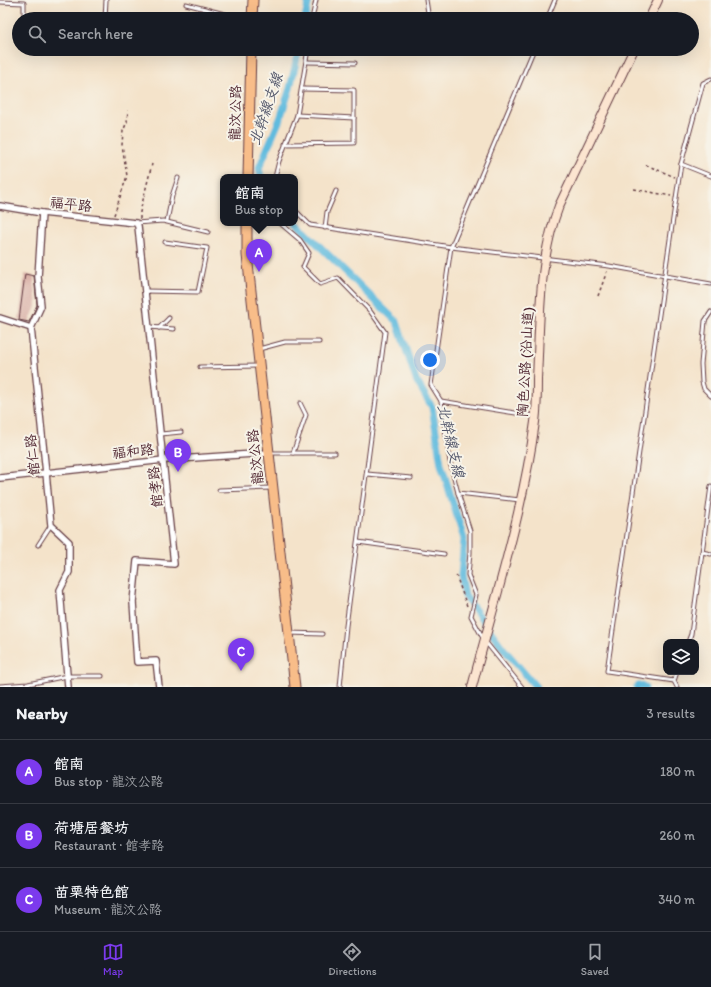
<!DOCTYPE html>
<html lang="en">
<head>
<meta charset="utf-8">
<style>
  :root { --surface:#171b24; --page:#242831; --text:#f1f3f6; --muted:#9ea1a6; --line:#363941; --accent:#7c3aed }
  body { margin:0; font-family:Itim,"LXGW WenKai TC",sans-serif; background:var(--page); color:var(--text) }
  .controls { position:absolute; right:12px; bottom:12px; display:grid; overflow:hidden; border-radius:8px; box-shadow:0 4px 16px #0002 }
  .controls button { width:36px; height:36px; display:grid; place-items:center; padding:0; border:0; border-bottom:1px solid var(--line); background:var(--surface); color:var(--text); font:20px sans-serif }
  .you { position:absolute; left:430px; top:360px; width:14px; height:14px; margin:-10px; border:3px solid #fff; border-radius:50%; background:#1a73e8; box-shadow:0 0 0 6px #1a73e833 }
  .badge { display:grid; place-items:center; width:26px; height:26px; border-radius:50%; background:var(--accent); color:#fff; font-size:13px; font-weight:700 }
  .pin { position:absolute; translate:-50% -33px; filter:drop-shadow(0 1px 2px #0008) }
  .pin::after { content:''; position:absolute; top:21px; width:14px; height:12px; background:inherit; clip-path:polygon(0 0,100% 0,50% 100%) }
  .popup { position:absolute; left:220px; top:174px; width:78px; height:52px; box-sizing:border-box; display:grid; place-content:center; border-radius:8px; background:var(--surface); filter:drop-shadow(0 1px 3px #0005); font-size:13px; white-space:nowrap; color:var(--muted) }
  .popup b { font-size:15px; color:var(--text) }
  .popup::after { content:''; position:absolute; left:50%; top:100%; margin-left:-8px; border:8px solid transparent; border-top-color:var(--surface) }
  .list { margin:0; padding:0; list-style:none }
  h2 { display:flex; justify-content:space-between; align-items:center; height:52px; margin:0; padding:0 16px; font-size:17px }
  h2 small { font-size:13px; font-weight:400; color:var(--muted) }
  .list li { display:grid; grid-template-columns:26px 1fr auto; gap:12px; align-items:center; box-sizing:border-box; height:64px; padding:0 16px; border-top:1px solid var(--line) }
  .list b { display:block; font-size:15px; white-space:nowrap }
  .list p { margin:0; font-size:13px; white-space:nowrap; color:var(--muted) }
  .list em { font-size:13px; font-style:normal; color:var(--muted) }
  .icon { flex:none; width:22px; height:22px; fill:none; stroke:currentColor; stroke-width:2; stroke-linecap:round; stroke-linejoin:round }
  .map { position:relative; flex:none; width:711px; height:687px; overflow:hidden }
  .search { position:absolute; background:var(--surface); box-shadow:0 4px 16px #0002; left:12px; right:12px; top:12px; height:44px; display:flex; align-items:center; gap:10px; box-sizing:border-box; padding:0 14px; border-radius:22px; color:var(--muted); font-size:15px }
  .sheet { height:244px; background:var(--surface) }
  nav { display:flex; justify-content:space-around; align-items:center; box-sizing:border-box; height:56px; border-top:1px solid var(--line); background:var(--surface); font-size:11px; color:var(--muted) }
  nav a { display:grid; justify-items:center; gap:2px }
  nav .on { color:var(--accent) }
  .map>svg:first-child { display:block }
</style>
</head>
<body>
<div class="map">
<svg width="711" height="687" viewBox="0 0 711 687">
  <rect width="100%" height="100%" fill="#f7f3e8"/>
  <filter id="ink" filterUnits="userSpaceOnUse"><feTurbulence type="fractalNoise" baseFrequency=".025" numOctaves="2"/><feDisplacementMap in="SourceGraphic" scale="8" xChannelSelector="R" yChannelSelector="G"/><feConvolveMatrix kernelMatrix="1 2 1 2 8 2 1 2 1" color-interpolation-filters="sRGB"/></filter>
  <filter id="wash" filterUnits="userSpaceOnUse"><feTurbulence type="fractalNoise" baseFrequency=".012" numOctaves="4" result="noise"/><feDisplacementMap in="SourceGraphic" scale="16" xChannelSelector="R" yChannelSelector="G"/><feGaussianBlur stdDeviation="0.9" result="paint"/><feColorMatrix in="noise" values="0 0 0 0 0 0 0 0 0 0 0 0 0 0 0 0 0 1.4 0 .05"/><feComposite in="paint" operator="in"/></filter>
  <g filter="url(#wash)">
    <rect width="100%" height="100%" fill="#f4e3ca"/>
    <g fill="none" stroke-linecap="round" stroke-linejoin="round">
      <g stroke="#60bbde" stroke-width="7">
        <path d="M 305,19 L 309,0"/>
        <path d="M 261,177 L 259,168 L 280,119 L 290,88 L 299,49"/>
        <path d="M 295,222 L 397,322 L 416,380 L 432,407 L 441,464 L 464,539 L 461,576 L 465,596 L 503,648 L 536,687"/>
        <path d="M 637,687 L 639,686 L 645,687"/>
      </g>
    </g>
    <g id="blocks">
      <path fill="#cf9a91" d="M 25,274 L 34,276 L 37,305 L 29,322 L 19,320 Z"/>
    </g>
  </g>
  <g filter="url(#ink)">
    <use href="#blocks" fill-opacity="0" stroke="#643c43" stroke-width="1"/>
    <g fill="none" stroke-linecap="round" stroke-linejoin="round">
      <g stroke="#643c43" stroke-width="5">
        <g id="service">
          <path d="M 426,0 L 429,19"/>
          <path d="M 0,2 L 24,3 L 24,19"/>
          <path d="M 186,4 L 244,19"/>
          <path d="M 105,19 L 106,0"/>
          <path d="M 312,19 L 316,0"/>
          <path d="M 547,19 L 555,0"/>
          <path d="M 307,62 L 355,63"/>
          <path d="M 297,115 L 354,118"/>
          <path d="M 285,144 L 354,143 L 354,90 L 302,89"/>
          <path d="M 681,164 L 711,176"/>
          <path d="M 275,177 L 279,161 L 297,115 L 308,49"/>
          <path d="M 295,210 L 310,225 L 451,247 L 609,266 L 711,284"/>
          <path d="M 167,221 L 172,196 L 178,178"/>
          <path d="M 136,223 L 163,221 L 208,232"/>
          <path d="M 280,223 L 300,240 L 309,253 L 303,267 L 320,284 L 338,278 L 370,311 L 385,332 L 346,626 L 340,687"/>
          <path d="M 325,228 L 327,212 L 336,191"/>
          <path d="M 145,291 L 198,292 L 207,248 L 165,242"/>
          <path d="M 711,312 L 705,321 L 701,364 L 702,382 L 704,389 L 711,396"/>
          <path d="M 149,327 L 174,329"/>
          <path d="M 159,328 L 169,318"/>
          <path d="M 259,349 L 285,342 L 319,342"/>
          <path d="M 200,367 L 258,366"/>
          <path d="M 441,401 L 534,416"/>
          <path d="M 161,434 L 181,432"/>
          <path d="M 271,453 L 335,453"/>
          <path d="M 293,453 L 306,415 L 300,403"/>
          <path d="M 367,474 L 411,478"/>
          <path d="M 219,490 L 271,488"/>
          <path d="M 458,493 L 520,500"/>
          <path d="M 358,542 L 444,554"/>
          <path d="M 38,545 L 51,525"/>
          <path d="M 702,552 L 711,554"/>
          <path d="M 289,633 L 322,634"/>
          <path d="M 688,642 L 691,634 L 711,486"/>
          <path d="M 677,672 L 674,681 L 677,687"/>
          <path d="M 674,681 L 607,671 L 681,164 L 703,83 L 711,79"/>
          <path d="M 0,686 L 28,684 L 67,676 L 102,676"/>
          <path d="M 522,687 L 484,640 L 471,616 L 476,595 L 468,575 L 470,553 L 470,531 L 458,493 L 450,462 L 441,401 L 431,385 L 451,247 L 534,49"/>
        </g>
      </g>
      <g stroke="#643c43" stroke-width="8">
        <g id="minor">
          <path d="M 0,206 L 42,213 L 136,223 L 138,226 L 174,564 L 137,561 L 133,602 L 137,662 L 156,661 L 159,687"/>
          <path d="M 42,213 L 38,277 L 41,306 L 31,328 L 46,473 L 51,525 L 69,542 L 69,572 L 60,590 L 68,687"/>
          <path d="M 0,318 L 31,328"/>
          <path d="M 0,478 L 164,460 L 268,453"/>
        </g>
      </g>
      <g stroke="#643c43" stroke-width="10">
        <g id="secondary">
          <path d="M 649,19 L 658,0"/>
          <path d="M 472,687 C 495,599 523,512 535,422 C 537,408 537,393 537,379 C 540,322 538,260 559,206 L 634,49"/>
        </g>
      </g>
      <g stroke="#643c43" stroke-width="11">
        <g id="primary">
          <path d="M 252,19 L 253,0"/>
          <path d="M 248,177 L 251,49"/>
          <path d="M 247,223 L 247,255 L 295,687"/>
        </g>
      </g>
      <g stroke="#643c43" stroke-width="1.5" stroke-dasharray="3 3" stroke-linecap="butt">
        <path d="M 433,16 L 443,16"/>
        <path d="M 564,49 L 571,52"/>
        <path d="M 646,165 L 675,177"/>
        <path d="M 634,189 L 671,196"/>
        <path d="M 114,215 L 127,176 L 122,145 L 123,131 L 127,122 L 128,110"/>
        <path d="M 140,219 L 140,212 L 152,164"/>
        <path d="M 598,296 L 607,271"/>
        <path d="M 456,575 L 468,609"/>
      </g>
      <use href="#service" stroke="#fff" stroke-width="3"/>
      <use href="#minor" stroke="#fff" stroke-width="5.5"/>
      <use href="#secondary" stroke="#fce5d0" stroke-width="8"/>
      <use href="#primary" stroke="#f8bd89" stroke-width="9"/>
    </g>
  </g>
  <g text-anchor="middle" stroke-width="4" stroke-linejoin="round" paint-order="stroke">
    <g font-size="14" fill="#4a1f2b" stroke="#f7f3e8">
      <text transform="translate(235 113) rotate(-89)" y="5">龍汶公路</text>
      <text transform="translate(71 204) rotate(6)" y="5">福平路</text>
      <text transform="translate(525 362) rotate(-87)" y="5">陶色公路 (沿山道)</text>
      <text transform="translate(133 451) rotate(-6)" y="5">福和路</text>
      <text transform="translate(32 455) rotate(-96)" y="5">館仁路</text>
      <text transform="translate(255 457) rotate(-96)" y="5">龍汶公路</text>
      <text transform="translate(155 487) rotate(-96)" y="5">館孝路</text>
    </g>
    <g font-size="15" font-style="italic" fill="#52566a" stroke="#f7f3e8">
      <text transform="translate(266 109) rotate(-71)" y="5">北幹線支線</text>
      <text transform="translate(451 441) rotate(77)" y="5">北幹線支線</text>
    </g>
  </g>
</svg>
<div class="controls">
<button><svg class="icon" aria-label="layers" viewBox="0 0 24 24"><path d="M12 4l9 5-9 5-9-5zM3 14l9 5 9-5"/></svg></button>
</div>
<div class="you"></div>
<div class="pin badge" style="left:259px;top:272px">A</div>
<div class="popup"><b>館南</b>Bus stop</div>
<div class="pin badge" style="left:178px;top:472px">B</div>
<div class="pin badge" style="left:241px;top:671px">C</div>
<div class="search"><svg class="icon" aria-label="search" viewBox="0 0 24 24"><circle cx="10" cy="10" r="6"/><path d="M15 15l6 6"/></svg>Search here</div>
</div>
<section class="sheet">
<h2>Nearby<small>3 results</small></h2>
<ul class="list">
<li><span class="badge">A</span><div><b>館南</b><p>Bus stop · 龍汶公路</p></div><em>180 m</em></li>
<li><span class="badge">B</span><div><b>荷塘居餐坊</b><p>Restaurant · 館孝路</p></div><em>260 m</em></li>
<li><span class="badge">C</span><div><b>苗栗特色館</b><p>Museum · 龍汶公路</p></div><em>340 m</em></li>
</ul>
</section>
<nav>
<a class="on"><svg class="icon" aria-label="map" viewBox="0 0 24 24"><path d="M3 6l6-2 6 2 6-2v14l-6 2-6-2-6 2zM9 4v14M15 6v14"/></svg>Map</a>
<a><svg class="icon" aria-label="directions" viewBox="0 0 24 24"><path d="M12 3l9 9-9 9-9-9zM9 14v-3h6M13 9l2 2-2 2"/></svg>Directions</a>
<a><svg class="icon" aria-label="saved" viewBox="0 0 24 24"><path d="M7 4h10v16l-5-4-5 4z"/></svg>Saved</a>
</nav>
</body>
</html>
